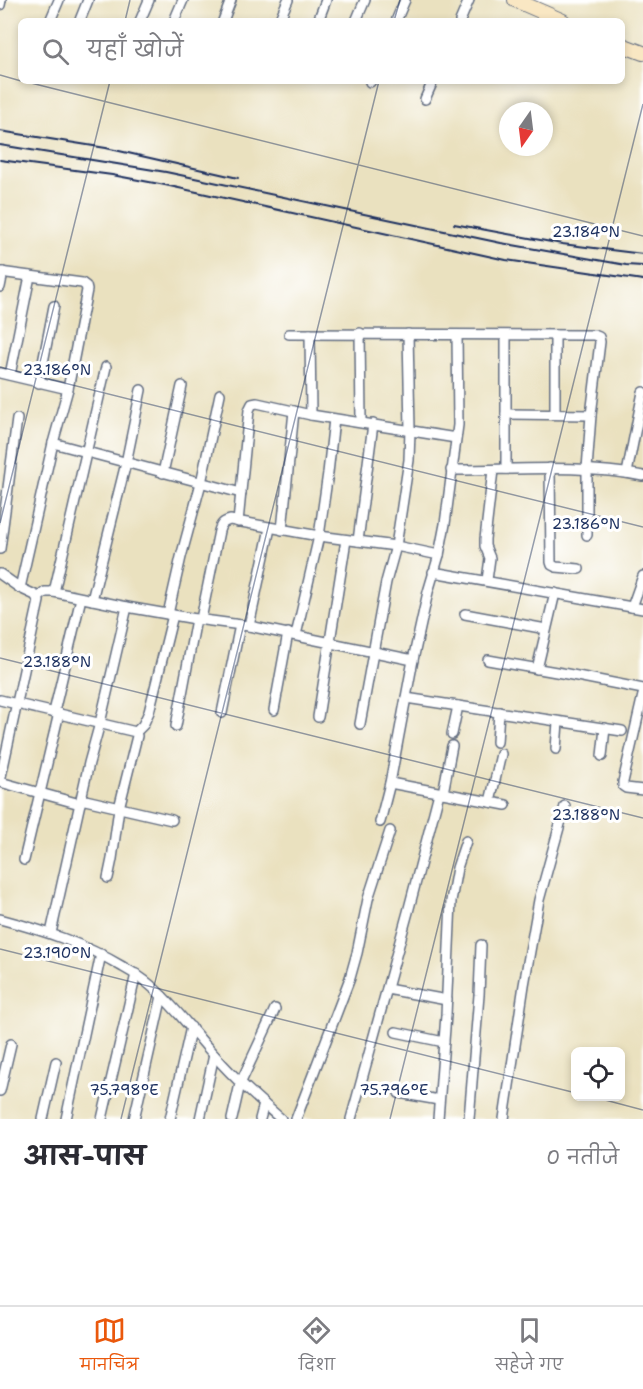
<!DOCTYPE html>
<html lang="hi">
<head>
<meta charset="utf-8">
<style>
  :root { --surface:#fff; --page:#f7f7f7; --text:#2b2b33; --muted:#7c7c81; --line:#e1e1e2; --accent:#ea580c }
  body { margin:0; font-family:"Shantell Sans","Playpen Sans Deva",sans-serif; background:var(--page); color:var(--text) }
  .controls { position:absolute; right:18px; bottom:18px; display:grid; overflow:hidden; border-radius:9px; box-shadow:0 3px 9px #0003 }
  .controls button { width:54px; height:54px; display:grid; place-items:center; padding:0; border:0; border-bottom:2px solid var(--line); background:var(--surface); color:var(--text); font:30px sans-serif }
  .compass { position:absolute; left:499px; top:102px; width:54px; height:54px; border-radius:50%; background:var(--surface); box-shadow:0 3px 9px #0003; rotate:194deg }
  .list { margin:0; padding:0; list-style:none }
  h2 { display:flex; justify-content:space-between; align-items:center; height:78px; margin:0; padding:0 24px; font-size:26px }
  h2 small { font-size:20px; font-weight:400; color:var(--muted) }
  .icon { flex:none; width:33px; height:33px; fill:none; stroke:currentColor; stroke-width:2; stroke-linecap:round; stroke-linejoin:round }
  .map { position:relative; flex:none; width:643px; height:1119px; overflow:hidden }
  .search { position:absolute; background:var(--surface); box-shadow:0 3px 9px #0003; left:18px; right:18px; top:18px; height:66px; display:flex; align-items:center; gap:15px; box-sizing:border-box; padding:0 21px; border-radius:9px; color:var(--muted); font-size:22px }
  .sheet { height:186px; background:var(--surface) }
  nav { display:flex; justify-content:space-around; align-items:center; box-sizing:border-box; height:84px; border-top:2px solid var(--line); background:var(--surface); font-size:16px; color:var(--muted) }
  nav a { display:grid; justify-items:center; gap:3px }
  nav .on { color:var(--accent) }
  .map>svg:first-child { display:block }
</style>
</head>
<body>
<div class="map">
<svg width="643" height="1119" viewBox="0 0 643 1119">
  <rect width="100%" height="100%" fill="#fff"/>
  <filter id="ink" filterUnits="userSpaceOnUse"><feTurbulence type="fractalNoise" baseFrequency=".0167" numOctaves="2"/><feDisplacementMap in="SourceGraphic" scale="12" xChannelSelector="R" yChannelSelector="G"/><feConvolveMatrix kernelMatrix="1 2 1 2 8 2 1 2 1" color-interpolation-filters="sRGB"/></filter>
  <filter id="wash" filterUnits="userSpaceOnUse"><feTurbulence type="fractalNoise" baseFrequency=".008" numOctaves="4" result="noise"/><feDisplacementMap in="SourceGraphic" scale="24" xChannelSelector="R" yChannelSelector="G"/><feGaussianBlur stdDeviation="1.35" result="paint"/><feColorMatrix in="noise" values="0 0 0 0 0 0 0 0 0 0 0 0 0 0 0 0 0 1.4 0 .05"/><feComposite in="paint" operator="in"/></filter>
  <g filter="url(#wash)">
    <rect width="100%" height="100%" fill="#eae1bf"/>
  </g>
  <g filter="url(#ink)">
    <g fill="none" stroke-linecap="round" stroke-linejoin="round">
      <g stroke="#636d80" stroke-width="12">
        <g id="street">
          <path d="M 0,5 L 1,0"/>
          <path d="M 80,20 L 88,0"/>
          <path d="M 50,21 L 59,0"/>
          <path d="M 140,21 L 149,0"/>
          <path d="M 174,21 L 183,0"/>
          <path d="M 223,21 L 231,0"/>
          <path d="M 279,21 L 288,0"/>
          <path d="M 318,21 L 326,0"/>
          <path d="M 356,21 L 365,0"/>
          <path d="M 396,21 L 405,0"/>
          <path d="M 460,21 L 469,0"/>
          <path d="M 370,82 L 371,81"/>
          <path d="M 425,99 L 433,81"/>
          <path d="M 0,272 L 82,283 L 86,286 L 87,290 L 68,389 L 53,443 L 20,588"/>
          <path d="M 0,287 L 3,272"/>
          <path d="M 360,333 L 361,422"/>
          <path d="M 289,334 L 594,335 L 599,337 L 600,342 L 591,415 L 587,469 L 587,535"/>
          <path d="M 310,334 L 311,415"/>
          <path d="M 555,335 L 555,414"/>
          <path d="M 506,336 L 506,469"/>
          <path d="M 0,373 L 68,389"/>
          <path d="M 10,375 L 30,276"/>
          <path d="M 39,383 L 54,306"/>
          <path d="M 506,414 L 591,415"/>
          <path d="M 53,443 L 241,493"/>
          <path d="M 550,468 L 551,562 L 552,565 L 556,567 L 579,569"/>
          <path d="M 451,470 C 515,470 580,464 643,476"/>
          <path d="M 163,473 L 182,386"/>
          <path d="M 627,473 L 643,392"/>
          <path d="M 238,522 L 249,410 L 252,404 L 257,403 L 311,415 L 456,438"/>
          <path d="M 282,530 L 294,411"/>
          <path d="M 358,541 L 373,424"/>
          <path d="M 0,549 L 17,419"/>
          <path d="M 433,572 L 643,609"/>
          <path d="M 0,574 L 20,588 L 35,595 L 39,601 L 0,781"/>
          <path d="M 487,580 L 490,558 L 485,546 L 485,539 L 493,470"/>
          <path d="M 54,592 L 106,367"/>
          <path d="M 38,598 L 45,592 L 54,592 L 127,607 L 196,619 L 249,626 L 413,660"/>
          <path d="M 92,600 L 126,463 L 141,390"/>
          <path d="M 632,607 L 643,576"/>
          <path d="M 168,614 L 181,557 L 201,483 L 220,394"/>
          <path d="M 465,614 L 546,629"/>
          <path d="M 201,619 L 219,531 C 221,524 223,522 230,520 L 319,536 L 396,546 L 439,555"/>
          <path d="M 249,626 L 270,528"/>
          <path d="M 296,635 L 319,536 L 328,473 L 334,419"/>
          <path d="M 488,660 L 562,673 L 643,689"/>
          <path d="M 537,669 L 555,593"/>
          <path d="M 643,695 L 623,782 L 623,786 L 626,788 L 643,790"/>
          <path d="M 406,698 L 622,731"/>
          <path d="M 0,700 L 136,732 L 137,736 L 119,808 L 112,859 L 108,878"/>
          <path d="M 274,710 L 288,633"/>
          <path d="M 54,712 L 81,598"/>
          <path d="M 222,713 L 240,625"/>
          <path d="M 318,717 L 346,540"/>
          <path d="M 360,724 L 386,582 L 396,546 L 409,460 L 410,430 L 408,334"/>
          <path d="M 176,726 L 196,619"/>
          <path d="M 136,732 L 143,725 L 149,712 L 173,615"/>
          <path d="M 452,734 L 458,706"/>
          <path d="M 497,742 L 499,712"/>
          <path d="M 556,749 L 558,722"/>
          <path d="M 602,756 L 605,728"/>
          <path d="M 0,782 L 80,804"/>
          <path d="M 390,783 L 506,805"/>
          <path d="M 443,793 L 452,746"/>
          <path d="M 81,799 L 172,820"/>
          <path d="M 490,802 L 501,754"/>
          <path d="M 380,822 L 390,783 L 413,660 L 428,592 L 439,555 L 445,524 L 458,425 L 457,335"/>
          <path d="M 24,860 L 59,713"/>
          <path d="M 0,919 C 45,931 83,943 123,967 C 132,972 142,978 150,985 C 175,1006 193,1032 215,1056 C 235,1079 258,1099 281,1119"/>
          <path d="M 51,933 L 89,763 L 100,723 L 127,607"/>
          <path d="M 387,989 L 447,1000"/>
          <path d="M 396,1032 L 444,1042"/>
          <path d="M 0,1091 L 11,1044"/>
          <path d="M 399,1093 L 439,1100"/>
          <path d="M 43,1119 L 56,1062"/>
          <path d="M 66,1119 L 101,954"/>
          <path d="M 102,1119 L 136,974"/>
          <path d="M 134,1119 L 162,996"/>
          <path d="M 170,1119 L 191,1027"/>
          <path d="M 200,1119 L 214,1055"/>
          <path d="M 232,1119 L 240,1084 L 275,1009"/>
          <path d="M 260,1119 L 264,1104"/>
          <path d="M 296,1119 L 350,978 L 357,953 L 368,899 L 390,831"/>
          <path d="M 351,1119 L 408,912 L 439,793"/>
          <path d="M 438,1119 L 446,1015 L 451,901 L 457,868 L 466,841"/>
          <path d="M 469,1119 L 479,995 L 481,945"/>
          <path d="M 504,1119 L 524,985 L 539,900 L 565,806"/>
        </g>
      </g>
      <g stroke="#636d80" stroke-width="16">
        <g id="secondary">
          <path d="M 515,0 L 563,21"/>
          <path d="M 622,45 L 643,53"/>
        </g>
      </g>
      <use href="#street" stroke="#fff" stroke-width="9"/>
      <use href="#secondary" stroke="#f9e7c3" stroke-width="14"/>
      <g stroke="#1b2f5e" stroke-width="2">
        <path d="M 0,131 L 106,148 L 238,178"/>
        <path d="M 0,145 L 166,172 L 501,243 L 626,265 L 643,266"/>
        <path d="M 0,160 L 112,175 L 165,185 L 506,260 L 643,280"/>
        <path d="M 454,224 L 562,244 L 643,254"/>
      </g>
    </g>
  </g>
  <path fill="none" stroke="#1b2f5e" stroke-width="1.5" stroke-opacity="0.45" d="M 125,21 L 130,0M 394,21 L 400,0M 0,75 L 21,81M 23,81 L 643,236M 0,367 L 643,527M 0,523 L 110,81M 0,658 L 643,818M 0,949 L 576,1093M 590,1096 L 643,1110M 121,1119 L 379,81M 390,1119 L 643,104"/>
  <g font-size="15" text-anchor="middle" fill="#1b2f5e" stroke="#fff" stroke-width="6" stroke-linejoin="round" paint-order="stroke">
    <text x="586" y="237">23.184°N</text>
    <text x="57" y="375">23.186°N</text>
    <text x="586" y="529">23.186°N</text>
    <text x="57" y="667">23.188°N</text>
    <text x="586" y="820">23.188°N</text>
    <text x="57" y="958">23.190°N</text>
    <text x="124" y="1095">75.798°E</text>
    <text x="394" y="1095">75.796°E</text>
  </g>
</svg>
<div class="controls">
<button><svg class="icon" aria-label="locate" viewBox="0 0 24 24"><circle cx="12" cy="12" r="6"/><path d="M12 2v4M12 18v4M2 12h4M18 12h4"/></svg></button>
</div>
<svg class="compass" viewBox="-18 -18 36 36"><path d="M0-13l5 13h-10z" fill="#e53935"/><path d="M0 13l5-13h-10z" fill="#7c7c81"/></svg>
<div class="search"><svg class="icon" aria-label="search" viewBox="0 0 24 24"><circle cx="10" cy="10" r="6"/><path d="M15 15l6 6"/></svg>यहाँ खोजें</div>
</div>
<section class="sheet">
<h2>आस-पास<small>0 नतीजे</small></h2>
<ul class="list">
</ul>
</section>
<nav>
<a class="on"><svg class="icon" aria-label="map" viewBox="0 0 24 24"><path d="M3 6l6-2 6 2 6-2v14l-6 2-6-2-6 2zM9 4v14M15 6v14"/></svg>मानचित्र</a>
<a><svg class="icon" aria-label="directions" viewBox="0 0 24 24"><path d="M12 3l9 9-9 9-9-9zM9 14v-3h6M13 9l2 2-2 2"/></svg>दिशा</a>
<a><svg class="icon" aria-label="saved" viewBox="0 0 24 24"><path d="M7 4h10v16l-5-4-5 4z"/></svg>सहेजे गए</a>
</nav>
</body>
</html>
